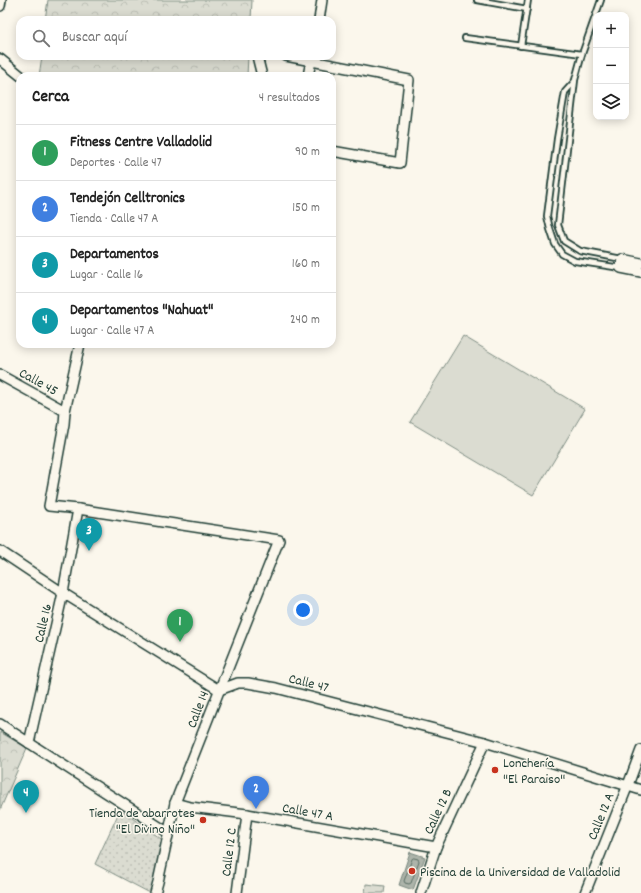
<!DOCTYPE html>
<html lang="es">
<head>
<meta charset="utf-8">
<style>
  :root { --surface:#fff; --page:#f2f2f2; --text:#222; --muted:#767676; --line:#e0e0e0; --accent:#2563eb }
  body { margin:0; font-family:Dekko,sans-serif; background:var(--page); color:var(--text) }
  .controls { position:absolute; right:12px; top:12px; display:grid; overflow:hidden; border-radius:8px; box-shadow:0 2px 10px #0003 }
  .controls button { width:36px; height:36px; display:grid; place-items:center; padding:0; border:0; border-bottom:1px solid var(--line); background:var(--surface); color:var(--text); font:20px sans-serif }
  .you { position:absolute; left:303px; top:610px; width:14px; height:14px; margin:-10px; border:3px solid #fff; border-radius:50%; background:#1a73e8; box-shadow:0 0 0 6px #1a73e833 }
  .badge { display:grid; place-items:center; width:26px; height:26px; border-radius:50%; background:var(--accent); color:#fff; font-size:13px; font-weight:700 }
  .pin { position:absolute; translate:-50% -33px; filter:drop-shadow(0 1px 2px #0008) }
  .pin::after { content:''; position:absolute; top:21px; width:14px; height:12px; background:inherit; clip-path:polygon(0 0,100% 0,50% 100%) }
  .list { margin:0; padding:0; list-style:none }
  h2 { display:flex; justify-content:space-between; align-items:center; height:52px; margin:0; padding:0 16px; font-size:17px }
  h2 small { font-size:13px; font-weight:400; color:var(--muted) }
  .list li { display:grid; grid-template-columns:26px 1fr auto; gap:12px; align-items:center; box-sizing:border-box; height:56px; padding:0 16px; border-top:1px solid var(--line) }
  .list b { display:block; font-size:15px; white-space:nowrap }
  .list p { margin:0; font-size:13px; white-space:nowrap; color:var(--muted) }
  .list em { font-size:13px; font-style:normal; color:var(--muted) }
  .icon { flex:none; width:22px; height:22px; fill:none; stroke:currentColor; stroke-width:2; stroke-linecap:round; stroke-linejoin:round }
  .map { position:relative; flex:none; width:641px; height:893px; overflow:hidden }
  .search { position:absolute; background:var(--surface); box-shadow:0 2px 10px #0003; left:16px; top:16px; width:320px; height:44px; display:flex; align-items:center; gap:10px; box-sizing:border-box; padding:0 14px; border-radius:12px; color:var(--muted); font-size:15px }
  .panel { position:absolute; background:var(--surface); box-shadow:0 2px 10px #0003; left:16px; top:72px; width:320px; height:276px; border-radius:12px }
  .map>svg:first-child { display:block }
</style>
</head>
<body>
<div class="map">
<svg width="641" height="893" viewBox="0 0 641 893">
  <defs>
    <pattern id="green-dots" width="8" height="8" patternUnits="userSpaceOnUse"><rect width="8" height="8" fill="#dbdcd1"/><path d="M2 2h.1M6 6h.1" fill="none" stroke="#bcbeb4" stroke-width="1.8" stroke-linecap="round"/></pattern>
    <pattern id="forest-crowns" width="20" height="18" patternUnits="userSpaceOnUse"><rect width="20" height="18" fill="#dbdcd1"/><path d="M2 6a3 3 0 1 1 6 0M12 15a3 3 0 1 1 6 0" fill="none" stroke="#bcbeb4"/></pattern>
  </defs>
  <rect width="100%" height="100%" fill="#fbf7ec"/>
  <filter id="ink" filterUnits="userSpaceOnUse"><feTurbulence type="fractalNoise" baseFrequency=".025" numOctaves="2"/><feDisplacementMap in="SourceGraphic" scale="8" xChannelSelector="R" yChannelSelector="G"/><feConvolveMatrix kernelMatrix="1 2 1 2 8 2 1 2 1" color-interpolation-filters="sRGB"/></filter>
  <g filter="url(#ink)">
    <path fill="url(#green-dots)" stroke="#7d8c82" d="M 120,810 L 148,829 L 165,842 L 150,893 L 95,864 Z"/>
    <g fill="url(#forest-crowns)" stroke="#7d8c82">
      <path d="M 48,0 L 252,0 L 251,20 L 45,20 Z"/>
      <path d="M 42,56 L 248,56 L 247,76 L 39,76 Z"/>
      <path d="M 0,732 L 27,748 L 0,810 Z"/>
    </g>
    <g fill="#dbdcd1" stroke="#7d8c82">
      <path d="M 463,336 L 585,409 L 533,495 L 410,422 Z"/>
      <path d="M 366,884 L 385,886 L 384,893 L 365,893 Z"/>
    </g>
    <path fill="#adb4aa" stroke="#74847b" d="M 410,852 L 425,857 L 413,890 L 399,885 Z"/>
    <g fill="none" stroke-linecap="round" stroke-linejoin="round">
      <path stroke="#586d63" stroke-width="1" d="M 414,858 L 418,859 L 419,861 L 411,883 L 409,884 L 405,883 L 404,881 L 412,859 Z"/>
      <g stroke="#1f3d34" stroke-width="8">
        <g id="service">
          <path d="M 477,0 L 527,9"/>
          <path d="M 601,0 L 582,54 L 575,80 L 558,225 L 564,241 L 580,251 L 622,259"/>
          <path d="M 465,38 L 582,54"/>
          <path d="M 521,46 L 528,0"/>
          <path d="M 574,82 L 565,92 L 557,139 L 547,216 L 550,229 L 555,244 L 562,254 L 575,261 L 621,268"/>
        </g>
      </g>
      <g stroke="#1f3d34" stroke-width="12">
        <g id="minor">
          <path d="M 0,6 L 1,0"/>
          <path d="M 319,20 L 322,0"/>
          <path d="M 257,56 L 262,76"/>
          <path d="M 286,56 L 409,80 L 400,163 L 332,151"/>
          <path d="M 0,59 L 21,76"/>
          <path d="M 308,76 L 312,56"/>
          <path d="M 641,263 L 622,259 L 621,268 L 641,272"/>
          <path d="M 80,344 L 65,411 L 64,424 L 49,506 L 78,509 L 279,540 L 221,686 L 175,803 L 158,882 L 155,893"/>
          <path d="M 0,375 L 65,411"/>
          <path d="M 0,551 L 63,593 L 219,690 L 238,683 L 248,683 L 276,688 L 485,742 L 641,790"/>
          <path d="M 0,724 L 77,774 L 169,833"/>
          <path d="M 29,743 L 63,593 L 78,509"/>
          <path d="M 175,803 L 190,807 L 247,814 L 436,847"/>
          <path d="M 237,893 L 247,814"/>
          <path d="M 421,893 L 436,847 L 485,742"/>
          <path d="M 585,893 L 628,785 L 641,750"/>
        </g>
      </g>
      <use href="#service" stroke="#fbf7ec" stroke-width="4.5"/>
      <use href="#minor" stroke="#fbf7ec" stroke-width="9"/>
    </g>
  </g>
  <g fill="#c8321e" stroke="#fbf7ec" stroke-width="1.5">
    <circle cx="495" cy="770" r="4"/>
    <circle cx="203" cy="820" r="4"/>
    <circle cx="412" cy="871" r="4"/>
  </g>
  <g text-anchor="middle" stroke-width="3" stroke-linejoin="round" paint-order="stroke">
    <g font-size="14" fill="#1f3d34" stroke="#fbf7ec">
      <text transform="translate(39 381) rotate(29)" y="5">Calle 45</text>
      <text transform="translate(42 623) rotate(-77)" y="5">Calle 16</text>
      <text transform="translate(309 682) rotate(14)" y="5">Calle 47</text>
      <text transform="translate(197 709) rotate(-69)" y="5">Calle 14</text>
      <text transform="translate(308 811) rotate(10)" y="5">Calle 47 A</text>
      <text transform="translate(437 811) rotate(-65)" y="5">Calle 12 B</text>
      <text transform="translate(600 816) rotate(-68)" y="5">Calle 12 A</text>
      <text transform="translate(228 852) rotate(-83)" y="5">Calle 12 C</text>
    </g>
    <g font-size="14" fill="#1f3d34" stroke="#fbf7ec" text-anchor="start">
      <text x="503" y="767">Lonchería<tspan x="503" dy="16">"El Paraiso"</tspan></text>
      <text x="195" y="817" text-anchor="end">Tienda de abarrotes<tspan x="195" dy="16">"El Divino Niño"</tspan></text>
      <text x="420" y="876">Piscina de la Universidad de Valladolid</text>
    </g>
  </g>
</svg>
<div class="controls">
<button>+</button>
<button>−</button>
<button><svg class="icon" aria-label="layers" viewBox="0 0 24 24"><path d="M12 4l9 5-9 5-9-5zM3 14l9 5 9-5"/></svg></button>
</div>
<div class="you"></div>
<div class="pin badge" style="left:180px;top:642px;background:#2e9e5b">1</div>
<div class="pin badge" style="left:256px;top:809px;background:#3f7fe0">2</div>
<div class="pin badge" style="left:89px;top:551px;background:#0f9aa8">3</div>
<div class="pin badge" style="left:26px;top:813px;background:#0f9aa8">4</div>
<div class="search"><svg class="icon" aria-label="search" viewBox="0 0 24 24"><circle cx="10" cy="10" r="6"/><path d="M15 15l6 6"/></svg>Buscar aquí</div>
<section class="panel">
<h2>Cerca<small>4 resultados</small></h2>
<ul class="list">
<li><span class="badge" style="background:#2e9e5b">1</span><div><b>Fitness Centre Valladolid</b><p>Deportes · Calle 47</p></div><em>90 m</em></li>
<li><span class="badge" style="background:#3f7fe0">2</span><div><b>Tendejón Celltronics</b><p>Tienda · Calle 47 A</p></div><em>150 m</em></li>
<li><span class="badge" style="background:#0f9aa8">3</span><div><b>Departamentos</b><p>Lugar · Calle 16</p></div><em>160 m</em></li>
<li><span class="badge" style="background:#0f9aa8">4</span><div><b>Departamentos &quot;Nahuat&quot;</b><p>Lugar · Calle 47 A</p></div><em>240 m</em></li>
</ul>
</section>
</div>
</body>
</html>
